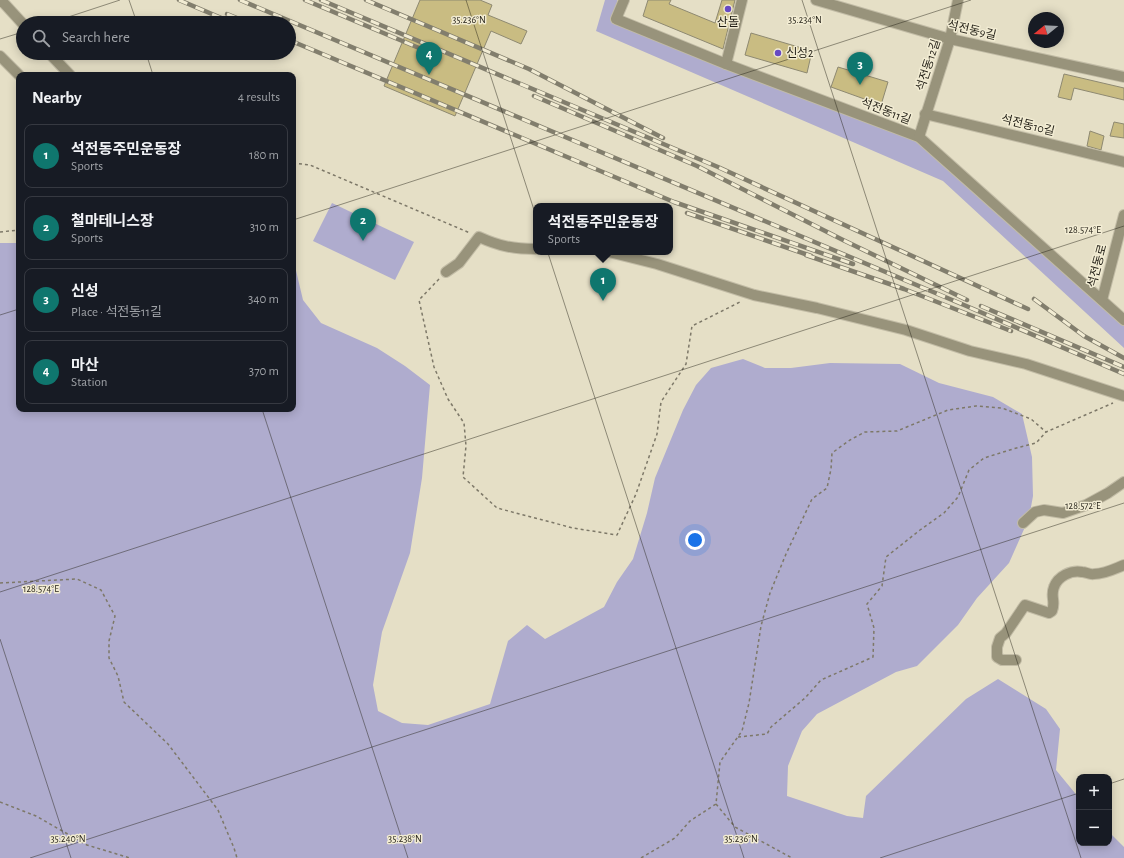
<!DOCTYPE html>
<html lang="en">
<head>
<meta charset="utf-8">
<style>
  :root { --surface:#171b24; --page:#20242c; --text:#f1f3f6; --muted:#9ea1a6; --line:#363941; --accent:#0f766e }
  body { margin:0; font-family:"Alegreya Sans","Noto Sans KR",sans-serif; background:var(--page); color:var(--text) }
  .controls { position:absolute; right:12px; bottom:12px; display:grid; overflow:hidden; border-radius:8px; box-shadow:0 2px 10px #0003 }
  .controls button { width:36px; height:36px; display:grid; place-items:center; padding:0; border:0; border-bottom:1px solid var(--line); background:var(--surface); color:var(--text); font:20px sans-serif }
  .compass { position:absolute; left:1028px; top:12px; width:36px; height:36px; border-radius:50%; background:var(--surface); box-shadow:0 2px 10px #0003; rotate:252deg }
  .you { position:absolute; left:695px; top:540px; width:14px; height:14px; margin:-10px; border:3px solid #fff; border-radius:50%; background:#1a73e8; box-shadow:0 0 0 6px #1a73e833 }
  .badge { display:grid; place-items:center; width:26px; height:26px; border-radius:50%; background:var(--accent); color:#fff; font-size:13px; font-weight:700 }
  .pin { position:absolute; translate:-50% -33px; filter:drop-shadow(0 1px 2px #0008) }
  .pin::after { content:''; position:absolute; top:21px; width:14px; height:12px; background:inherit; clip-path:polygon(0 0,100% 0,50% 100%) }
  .popup { position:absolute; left:533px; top:203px; width:140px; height:52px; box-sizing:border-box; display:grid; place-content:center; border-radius:8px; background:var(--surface); filter:drop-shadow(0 1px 3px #0005); font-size:13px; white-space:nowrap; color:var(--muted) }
  .popup b { font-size:15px; color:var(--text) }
  .popup::after { content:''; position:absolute; left:50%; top:100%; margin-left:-8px; border:8px solid transparent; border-top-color:var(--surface) }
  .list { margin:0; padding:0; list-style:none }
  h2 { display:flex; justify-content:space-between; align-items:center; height:52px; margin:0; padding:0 16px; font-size:17px }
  h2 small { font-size:13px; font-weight:400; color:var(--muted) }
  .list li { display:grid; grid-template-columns:26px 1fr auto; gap:12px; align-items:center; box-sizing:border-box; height:64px; margin:0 8px 8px; padding:0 8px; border:1px solid var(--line); border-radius:8px }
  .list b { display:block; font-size:15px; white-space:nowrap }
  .list p { margin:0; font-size:13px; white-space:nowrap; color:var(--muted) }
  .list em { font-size:13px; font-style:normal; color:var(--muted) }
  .icon { flex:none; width:22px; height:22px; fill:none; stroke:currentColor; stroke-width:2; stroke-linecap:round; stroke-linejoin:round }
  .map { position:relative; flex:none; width:1124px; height:858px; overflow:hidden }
  .search { position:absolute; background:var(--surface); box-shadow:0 2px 10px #0003; left:16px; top:16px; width:280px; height:44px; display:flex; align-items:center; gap:10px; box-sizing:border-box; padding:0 14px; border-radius:22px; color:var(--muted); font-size:15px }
  .panel { position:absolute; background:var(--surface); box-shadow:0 2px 10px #0003; left:16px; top:72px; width:280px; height:340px; border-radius:8px }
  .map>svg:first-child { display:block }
</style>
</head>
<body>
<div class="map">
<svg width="1124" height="858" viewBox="0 0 1124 858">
  <rect width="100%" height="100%" fill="#e5dfc6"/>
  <g fill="#afacce">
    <path d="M 605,0 L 617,0 L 618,23 L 928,146 L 1124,323 L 1124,348 L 943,181 L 596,31 Z"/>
    <path d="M 332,203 L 414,242 L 395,280 L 313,241 Z"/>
    <path d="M 0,243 L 19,243 L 19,409 L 293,409 L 293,258 L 303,300 L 321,323 L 377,348 L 405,366 L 430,385 L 422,478 L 410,553 L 382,632 L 373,685 L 378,711 L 402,723 L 428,725 L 490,704 L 508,641 L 527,625 L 545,639 L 604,607 L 617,582 L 633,559 L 647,513 L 655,478 L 683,410 L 696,385 L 711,368 L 743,359 L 765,368 L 791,368 L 830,363 L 900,364 L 939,383 L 993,397 L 1022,414 L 1032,457 L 1033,496 L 1029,518 L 1009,563 L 977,598 L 958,625 L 917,666 L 896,672 L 817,714 L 802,731 L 788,766 L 787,796 L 847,816 L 863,818 L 866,796 L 966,699 L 998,679 L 1046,709 L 1060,729 L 1056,770 L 1079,798 L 1079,843 L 1109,843 L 1109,832 L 1124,847 L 1124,858 L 0,858 Z"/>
  </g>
  <g fill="#c9bc82" stroke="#8e8971">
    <path d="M 420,0 L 480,0 L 492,5 L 488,15 L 527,31 L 521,44 L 491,31 L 455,116 L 384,86 Z"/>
    <path d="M 648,0 L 671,0 L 669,4 L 715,23 L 722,0 L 735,0 L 723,49 L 643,16 Z"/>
    <path d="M 751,33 L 812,51 L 807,73 L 745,55 Z"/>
    <path d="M 838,67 L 888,82 L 881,105 L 831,87 Z"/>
    <path d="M 1064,74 L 1124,88 L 1124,100 L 1074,88 L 1071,100 L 1058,97 Z"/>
    <path d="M 1114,122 L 1124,124 L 1124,138 L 1110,136 Z"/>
    <path d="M 1090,131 L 1104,136 L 1101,150 L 1087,146 Z"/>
  </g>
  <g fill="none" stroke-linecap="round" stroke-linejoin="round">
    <g stroke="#c2bca6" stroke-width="12">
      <g id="minor">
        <path d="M 1,0 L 23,24"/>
        <path d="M 624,0 L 616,19 L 726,64 L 919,137 L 1124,320"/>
        <path d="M 816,0 L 950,39 L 1124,77"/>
        <path d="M 49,53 L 70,75"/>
        <path d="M 0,56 L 19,75"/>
        <path d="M 726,64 L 742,0"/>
        <path d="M 925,114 L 1124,162"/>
        <path d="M 919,137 L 950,39 L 958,0"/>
        <path d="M 609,252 L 657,264 L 754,295 L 817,308 L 906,330 L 970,351 L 1026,364 L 1124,396"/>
        <path d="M 446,272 L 459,263 L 479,237 C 499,246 513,249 536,249"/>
        <path d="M 1102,300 L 1124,215"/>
        <path d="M 1023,523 L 1035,512 L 1044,510 L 1063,513 L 1086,505 L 1108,493 L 1124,482"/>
        <path d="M 1016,660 L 1002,660 L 997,657 L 997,647 L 1000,638 L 1006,633 L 1025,605 L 1049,613 L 1052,611 C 1056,601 1050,597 1054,587 C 1058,576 1071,570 1082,572 C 1086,572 1090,575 1094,574 C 1105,574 1114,569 1124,565"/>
      </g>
    </g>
    <g stroke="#7d7868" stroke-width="1.5" stroke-dasharray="3 3" stroke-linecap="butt">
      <path d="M 293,163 L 310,165 L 470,233"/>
      <path d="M 0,232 L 19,230"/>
      <path d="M 439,279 L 419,300 L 434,367 L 448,399 L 464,423 L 466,446 L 463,477 L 497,508 L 573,528 L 617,535 L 636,494 L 657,434 L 661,402 L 686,364 L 692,326 L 742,301"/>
      <path d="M 0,583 L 77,579 L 101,590 L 115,616 L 109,641 L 109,658 L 118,676 L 124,702 L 168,744 L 218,810 L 234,848 L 237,858"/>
      <path d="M 738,737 L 767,734 L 771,727 L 805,698 L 821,680 L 873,657 L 874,628 L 867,604 L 882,586 L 886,557 L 920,530 L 944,513 L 958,497 L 969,470 L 984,458 L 1013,449 L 1036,443 L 1046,432"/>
      <path d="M 0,802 L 36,816 L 87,845 L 130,858"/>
      <path d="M 716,804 L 735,827 L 792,858"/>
      <path d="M 641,858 L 675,838 L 690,821 L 716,804 L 720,762 L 742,731 L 749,703 L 761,626 L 770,593 L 786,554 L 812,499 L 827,488 L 831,469 L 832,453 L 850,440 L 865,432 L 897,431 L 948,410 L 976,406 L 1002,408 L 1031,419 L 1046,432 L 1113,403"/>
    </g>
    <use href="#minor" stroke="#98937b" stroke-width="10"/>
    <g stroke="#827e6d" stroke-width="4.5">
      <g id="rail">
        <path d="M 179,0 L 233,23"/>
        <path d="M 240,0 L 964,305 L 1124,374"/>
        <path d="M 305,0 L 438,56"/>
        <path d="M 321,0 L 718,167 L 1028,309"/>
        <path d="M 366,0 L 529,69 L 663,138"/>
        <path d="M 227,14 L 249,23"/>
        <path d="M 289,40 L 674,202 L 853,264"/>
        <path d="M 534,96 L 697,166 L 843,240 L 967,300"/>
        <path d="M 687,213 L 811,256"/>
        <path d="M 806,255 L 904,289 L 1011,331"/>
        <path d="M 1034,299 L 1084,336 L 1124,358"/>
        <path d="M 981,306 L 1124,367"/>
      </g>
    </g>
    <use href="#rail" stroke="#f2ecd3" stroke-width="3" stroke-dasharray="9" stroke-linecap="butt"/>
  </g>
  <path fill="none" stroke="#211e15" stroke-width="1" stroke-opacity="0.45" d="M 129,0 L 137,23M 466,0 L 744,858M 802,0 L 1081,858M 50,23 L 120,0M 0,39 L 23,32M 146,53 L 153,75M 293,220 L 971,0M 0,315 L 19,309M 262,409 L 408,858M 0,592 L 1124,226M 0,639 L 71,858M 1109,784 L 1124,779M 30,858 L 1124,503M 880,858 L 1079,793"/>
  <g fill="#674ac3" stroke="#f2ecd3" stroke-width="1.5">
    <circle cx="728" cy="9" r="4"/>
    <circle cx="778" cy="53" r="4"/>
  </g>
  <g text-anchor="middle" stroke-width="3" stroke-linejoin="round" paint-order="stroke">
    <g font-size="12" fill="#211e15" stroke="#f2ecd3">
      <text x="728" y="26">산돌</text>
      <text x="786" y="57" text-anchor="start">신성2</text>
    </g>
    <g font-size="12" fill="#211e15" stroke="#f2ecd3">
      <text transform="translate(972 30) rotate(13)" y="4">석전동9길</text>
      <text transform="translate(928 65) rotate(-72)" y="4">석전동12길</text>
      <text transform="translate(886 111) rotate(21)" y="4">석전동11길</text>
      <text transform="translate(1028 125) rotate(14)" y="4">석전동10길</text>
      <text transform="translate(1097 266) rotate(-75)" y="4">석전동로</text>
    </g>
  </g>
  <g font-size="10" text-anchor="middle" fill="#211e15" stroke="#f2ecd3" stroke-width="3" stroke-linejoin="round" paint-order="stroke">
    <text x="469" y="23">35.236°N</text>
    <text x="805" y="23">35.234°N</text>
    <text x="1083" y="233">128.574°E</text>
    <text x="1083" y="509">128.572°E</text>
    <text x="41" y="592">128.574°E</text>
    <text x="68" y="842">35.240°N</text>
    <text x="405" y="842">35.238°N</text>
    <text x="741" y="842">35.236°N</text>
  </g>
</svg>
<div class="controls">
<button>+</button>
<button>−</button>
</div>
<svg class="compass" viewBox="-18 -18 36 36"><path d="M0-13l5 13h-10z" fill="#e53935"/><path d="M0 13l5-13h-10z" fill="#9ea1a6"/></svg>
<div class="you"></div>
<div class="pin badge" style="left:603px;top:301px">1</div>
<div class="popup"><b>석전동주민운동장</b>Sports</div>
<div class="pin badge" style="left:363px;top:241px">2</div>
<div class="pin badge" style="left:860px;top:85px">3</div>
<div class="pin badge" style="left:429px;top:75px">4</div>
<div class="search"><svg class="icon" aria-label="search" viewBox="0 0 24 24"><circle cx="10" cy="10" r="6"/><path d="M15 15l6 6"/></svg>Search here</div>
<section class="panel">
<h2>Nearby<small>4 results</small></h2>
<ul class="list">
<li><span class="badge">1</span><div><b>석전동주민운동장</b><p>Sports</p></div><em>180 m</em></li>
<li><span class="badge">2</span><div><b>철마테니스장</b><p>Sports</p></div><em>310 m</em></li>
<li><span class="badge">3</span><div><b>신성</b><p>Place · 석전동11길</p></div><em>340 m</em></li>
<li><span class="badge">4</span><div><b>마산</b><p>Station</p></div><em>370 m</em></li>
</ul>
</section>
</div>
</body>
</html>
